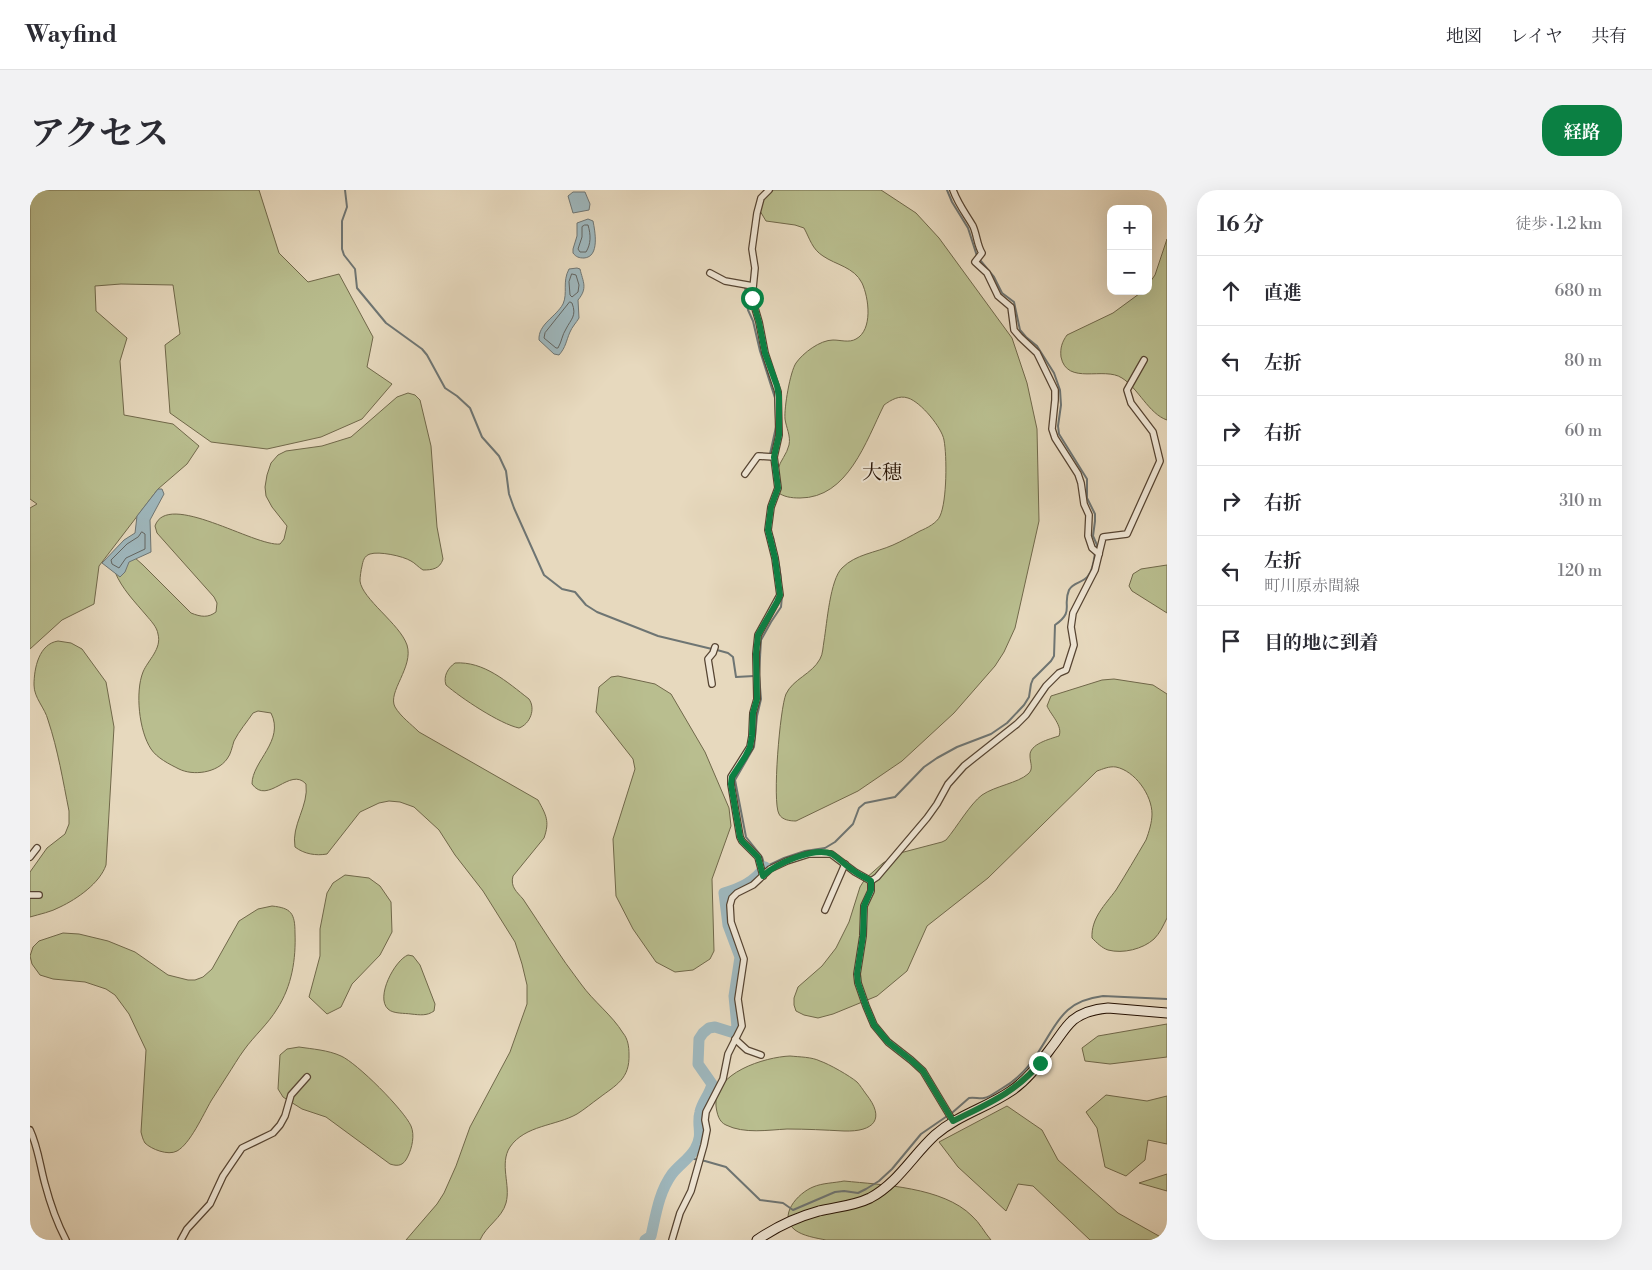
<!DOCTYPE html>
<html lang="ja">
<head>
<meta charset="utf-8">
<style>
  :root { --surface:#fff; --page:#f2f2f3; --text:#2b2b33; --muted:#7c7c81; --line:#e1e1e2; --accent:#0b8043 }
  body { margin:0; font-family:"Libre Bodoni","Noto Serif JP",serif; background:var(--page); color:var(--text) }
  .controls { position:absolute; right:15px; top:15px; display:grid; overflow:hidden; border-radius:10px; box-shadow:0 5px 20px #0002 }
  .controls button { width:45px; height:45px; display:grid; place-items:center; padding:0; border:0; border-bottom:1px solid var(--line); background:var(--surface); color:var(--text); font:25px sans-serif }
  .stop { position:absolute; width:15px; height:15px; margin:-11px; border:4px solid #0b8043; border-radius:50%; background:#fff }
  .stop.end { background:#0b8043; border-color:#fff; box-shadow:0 1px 5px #0008 }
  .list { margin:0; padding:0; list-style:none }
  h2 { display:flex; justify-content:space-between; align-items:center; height:65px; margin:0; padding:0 20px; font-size:21px }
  h2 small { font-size:16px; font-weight:400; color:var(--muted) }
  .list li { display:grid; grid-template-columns:32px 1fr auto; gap:15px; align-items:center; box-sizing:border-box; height:70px; padding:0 20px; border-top:1px solid var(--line) }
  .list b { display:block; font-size:19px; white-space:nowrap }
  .list p { margin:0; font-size:16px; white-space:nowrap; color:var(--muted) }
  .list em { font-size:16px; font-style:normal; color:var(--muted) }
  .icon { flex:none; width:28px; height:28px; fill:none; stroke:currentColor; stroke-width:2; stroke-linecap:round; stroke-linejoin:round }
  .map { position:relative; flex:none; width:1137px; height:1050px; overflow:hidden; border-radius:20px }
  header { display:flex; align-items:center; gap:30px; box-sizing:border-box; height:70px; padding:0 25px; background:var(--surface); border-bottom:1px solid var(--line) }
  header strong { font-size:24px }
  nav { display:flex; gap:28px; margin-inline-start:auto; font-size:18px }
  .intro { display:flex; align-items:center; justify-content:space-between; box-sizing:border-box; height:120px; padding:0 30px }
  h1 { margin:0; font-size:35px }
  .button { padding:12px 22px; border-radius:20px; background:var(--accent); color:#fff; font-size:18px; font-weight:700 }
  main { display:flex; gap:30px; padding:0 30px }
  aside { flex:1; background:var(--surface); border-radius:20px; box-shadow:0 5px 20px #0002 }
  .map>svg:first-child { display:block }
</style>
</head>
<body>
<header>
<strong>Wayfind</strong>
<nav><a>地図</a><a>レイヤ</a><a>共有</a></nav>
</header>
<div class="intro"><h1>アクセス</h1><a class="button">経路</a></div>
<main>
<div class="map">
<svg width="1137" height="1050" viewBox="0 0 1137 1050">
  <rect width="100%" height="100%" fill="#e7d9be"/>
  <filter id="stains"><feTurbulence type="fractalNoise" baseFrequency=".004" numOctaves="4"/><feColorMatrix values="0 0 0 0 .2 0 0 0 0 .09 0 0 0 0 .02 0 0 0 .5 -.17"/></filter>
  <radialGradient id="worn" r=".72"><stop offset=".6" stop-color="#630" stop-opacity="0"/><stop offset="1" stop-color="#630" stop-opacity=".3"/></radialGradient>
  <g fill="#b9be8f" stroke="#70684a">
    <path d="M 0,0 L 229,0 L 249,63 L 278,92 L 309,84 L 343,147 L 337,177 L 362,194 L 332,229 L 291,247 L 237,259 L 181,252 L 140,223 L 135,155 L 150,144 L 143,95 L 91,94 L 65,96 L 66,121 L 97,148 L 90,171 L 94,225 L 143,234 L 169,256 L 157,274 L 128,299 L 69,376 L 64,414 L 32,430 L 0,459 L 0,318 L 7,314 L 0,309 Z"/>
    <path d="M 734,0 L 851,0 L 886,23 L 909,48 L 982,148 L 997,193 L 1007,239 L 1009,331 L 985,438 L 974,462 L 965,476 L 924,523 L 872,571 L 828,601 L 766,631 C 760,631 752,630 749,624 C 742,612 750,518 756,504 C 763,489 782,484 790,469 C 793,464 793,456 794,451 C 797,433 800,390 812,378 C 826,364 845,363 863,355 C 872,351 881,346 890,341 C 897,338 907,333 910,326 C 917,311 917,266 914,250 C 912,238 891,212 878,208 C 869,205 861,210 854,215 C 836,251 818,308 770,308 C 761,308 754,307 747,302 C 748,295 746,286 748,279 C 750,271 757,264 759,255 C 761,246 756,237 755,229 C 754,218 760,182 766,173 C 773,163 790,150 803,150 C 811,150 819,153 826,149 C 843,140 839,108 832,93 C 824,77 806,75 793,66 C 782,59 780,49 774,38 L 765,35 L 736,31 L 730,21 Z"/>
    <path d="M 1137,49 L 1137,230 C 1119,224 1108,198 1092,188 C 1074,176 1037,196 1031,167 C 1030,158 1032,152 1037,145 L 1083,123 L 1113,101 L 1118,101 L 1118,95 L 1125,85 Z"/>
    <path d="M 378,203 L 385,205 L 390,210 L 401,256 L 407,337 L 413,369 C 410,379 402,380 393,380 C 388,377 385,373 381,371 C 373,366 349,361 340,364 C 334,366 333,371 332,376 C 331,380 330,387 330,391 C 332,409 370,434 377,455 C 384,477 357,502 365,517 C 371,527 381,534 389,542 L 508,610 C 516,625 520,631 514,648 L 483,686 C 480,697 487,702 493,709 C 512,737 530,767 551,794 C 563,811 582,825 593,843 C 598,849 599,857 599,864 C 600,889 586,895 569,908 C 562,913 555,919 547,924 C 526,936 495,935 480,957 C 469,974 481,995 476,1013 C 472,1028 456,1036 450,1050 L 376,1050 L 407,1014 L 414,1003 L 426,976 L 440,937 L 480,862 L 497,814 L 497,795 L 492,774 L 485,752 L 453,701 L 425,665 L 409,640 L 384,617 L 370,612 L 359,611 L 349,613 L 330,622 L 297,664 C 286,666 274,664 265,657 C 261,635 279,616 276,594 C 260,576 238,616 222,594 C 222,571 255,551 241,523 L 228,521 L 223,523 C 217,532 209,541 204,551 C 202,557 201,564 197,569 C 187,583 163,586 149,579 C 139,574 127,568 121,559 C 109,541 105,502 113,482 C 118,470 132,459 128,444 C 127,437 121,431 116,425 C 105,412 92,399 85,382 L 104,367 L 113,375 L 161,423 C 171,427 178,428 186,422 L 187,413 L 184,407 L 127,343 L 125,336 C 137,300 225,357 250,354 L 254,349 L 257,336 L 242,317 L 236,306 L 235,297 L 237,285 L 241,273 L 248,265 L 256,261 L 292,256 L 321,247 L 367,207 Z"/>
    <path d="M 1137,375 L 1137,423 L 1102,401 L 1099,396 L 1103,384 L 1111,379 Z"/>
    <path d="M 28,451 L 41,453 L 52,459 L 76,492 L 84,537 L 76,675 C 70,693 47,709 30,717 C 21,722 10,724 0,727 L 0,682 L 17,658 L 35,644 L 39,634 L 39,621 C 33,591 28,560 18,530 C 15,518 4,508 4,495 C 4,478 9,454 28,451 Z"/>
    <path d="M 425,473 C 454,471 477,492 499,509 C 506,519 500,534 489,538 C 470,534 431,508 416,495 C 413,486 418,478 425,473 Z"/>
    <path d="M 588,486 L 625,494 L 641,504 L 675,562 L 699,618 L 701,636 L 682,689 L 684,761 L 680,769 L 663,780 L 645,782 L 626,772 L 603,739 L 586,706 L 583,649 L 605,579 L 603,569 L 566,522 L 569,497 L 581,487 Z"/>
    <path d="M 1084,489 L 1123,495 L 1137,504 L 1137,728 C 1133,736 1130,743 1124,749 C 1113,759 1093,764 1078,760 C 1072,758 1067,753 1062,748 C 1061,728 1075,715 1086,700 C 1096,684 1106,667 1116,650 C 1119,642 1122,632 1122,624 C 1122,605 1105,581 1086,577 C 1079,576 1073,579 1067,581 L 958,688 L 897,736 L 877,781 L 847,806 L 803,824 L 788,828 L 774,825 L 766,821 L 764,815 L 764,808 L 768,797 L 792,776 L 806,758 L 819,732 L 830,697 L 835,689 L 853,673 L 870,663 L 912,652 L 916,650 C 927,637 940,614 952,605 C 965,596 988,593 998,584 C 1004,579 1000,573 1000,566 C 999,554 1020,549 1029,546 C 1033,536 1021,525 1017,516 L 1021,506 L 1072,490 Z"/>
    <path d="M 315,685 L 339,688 L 350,696 L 361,712 L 362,742 L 350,765 L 322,794 L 311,817 L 297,824 L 279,807 L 290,766 L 290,739 L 297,703 L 303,693 Z"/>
    <path d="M 242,716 C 261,718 265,723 265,743 C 266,769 262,796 247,819 C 238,834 224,846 214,860 C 208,868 203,877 197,886 C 192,894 186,903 181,911 C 173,925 160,954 147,961 C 138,966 121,959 115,953 C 113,950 112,946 111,942 L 116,860 L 99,824 L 85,805 L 76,799 L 55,792 L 23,789 L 10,785 L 2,774 L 0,766 L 3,757 L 9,751 L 33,743 L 49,744 L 78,751 L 105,762 L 138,785 L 158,790 L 165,790 L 173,787 L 182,779 L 209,731 L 228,719 Z"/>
    <path d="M 378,765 L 383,766 L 390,775 L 405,814 L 404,821 C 397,826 390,825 381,824 C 375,823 363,824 358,819 C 345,807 365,770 378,765 Z"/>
    <path d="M 1137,834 L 1137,867 L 1080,874 L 1055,871 L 1052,858 L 1068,846 Z"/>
    <path d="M 269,857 C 282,859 298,860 311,866 C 327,873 374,920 381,936 C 385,945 382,958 378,966 C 374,975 369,977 360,974 L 296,927 L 272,919 L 253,907 L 248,899 L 250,865 L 257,859 Z"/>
    <path d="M 760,866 C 770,867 782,867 790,871 C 799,874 820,886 827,892 C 830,895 833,900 836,904 C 856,929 844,942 814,941 C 795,940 776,939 757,939 C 738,940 714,944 696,935 C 689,932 687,924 686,916 C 682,883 735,867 760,866 Z"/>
    <path d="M 1076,905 L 1117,911 L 1137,906 L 1137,954 L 1118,950 L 1115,970 L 1096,986 L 1075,977 L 1067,938 L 1056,922 Z"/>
    <path d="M 977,916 L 1012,940 L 1028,970 L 1088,1023 L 1136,1050 L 1060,1050 L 1003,996 L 988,994 L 976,1021 L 928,977 L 909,952 Z"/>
    <path d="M 1137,984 L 1137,1001 L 1109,993 Z"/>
    <path d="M 814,991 C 853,995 913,997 942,1026 C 950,1033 954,1042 961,1050 L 796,1050 C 786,1048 773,1046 765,1040 C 747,1026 768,1003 783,997 C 792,993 804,993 814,991 Z"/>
  </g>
  <g fill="#9eb7bd" stroke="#6e7573">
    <path d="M 543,2 L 555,2 L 560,14 L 559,20 L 543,23 L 538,6 Z"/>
    <path d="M 558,29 L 563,31 C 565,41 570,67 554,68 C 549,68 546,67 543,63 L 543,59 L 547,46 L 547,33 Z"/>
    <path d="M 547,78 L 550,79 C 553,92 558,98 548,110 L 549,128 C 546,133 542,137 540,142 C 536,151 536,157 529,165 L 524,164 L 509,150 C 508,134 526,127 533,114 C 538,103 532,92 539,79 Z"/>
    <path d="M 128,299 L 132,299 L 134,304 L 120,330 L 121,362 L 99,372 L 95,382 L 90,387 L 72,373 L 94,350 L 105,343 L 107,326 Z"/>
  </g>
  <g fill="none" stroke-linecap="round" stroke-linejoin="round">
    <g stroke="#626460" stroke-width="1">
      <path d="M 555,35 L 558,35 C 561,45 561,54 556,62 L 550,62 L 548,59 L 552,47 L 552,37 Z"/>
      <path d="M 542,84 L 546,85 L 549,95 L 548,102 L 542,107 L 540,105 L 539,92 Z"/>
      <path d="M 540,112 L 542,113 C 547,126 541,129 536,139 C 532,145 532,151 528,158 L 526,158 L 514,148 L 515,143 Z"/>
      <path d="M 112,342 L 115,344 L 115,359 L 96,368 L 89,378 L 82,374 L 81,370 L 97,354 L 108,347 Z"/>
    </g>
    <g stroke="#6e7573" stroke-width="2">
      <path d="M 315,0 L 317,17 L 312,31 L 312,59 L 314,65 L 325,79 L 327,98 L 356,133 L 392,159 L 397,165 L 415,198 L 427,206 L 440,218 L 452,247 L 469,266 L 476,281 L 479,304 L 484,318 L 514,385 L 532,399 L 545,402 L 556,415 L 567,422 L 628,446 L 682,459"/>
      <path d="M 917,0 L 922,12 L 938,38 L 947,66"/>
      <path d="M 950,70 L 964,87 L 972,103 L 984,112 L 990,140 L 996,147 L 1007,156 L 1024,183 L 1030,200 L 1031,215 L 1028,236 L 1029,244 L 1057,289 L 1057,308 L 1065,324 L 1065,331 L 1063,346 L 1067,355 L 1066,358"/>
      <path d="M 715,97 L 718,120 L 723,131 L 730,161 L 745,208 L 746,230"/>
      <path d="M 740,264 L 746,237"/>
      <path d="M 743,347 L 749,375 L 751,389"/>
      <path d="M 752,406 L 751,417 L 741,432 L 731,450 L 729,485 L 731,509 L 727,526 L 724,557 L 705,590 L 716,647 L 732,667 L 735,677 L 754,668 L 775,661 L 795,658 L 805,652 L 823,634 L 829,618 L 835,613 L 865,607 L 894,577 L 907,568 L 927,557 L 961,544 L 977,533 L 994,515 L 999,507 L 1001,494 L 1003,489 L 1021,471 L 1024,466 L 1025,435 C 1045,421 1032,416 1039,400 C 1043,392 1053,393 1058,386 C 1063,380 1064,370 1065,363"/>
      <path d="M 687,460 L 698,463 L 703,467 L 706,487 L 724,486"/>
      <path d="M 659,968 L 675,971 L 696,977 L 730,1010 L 753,1013 L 763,1020 L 805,1002 L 814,1001 L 828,1003 L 836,999 L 849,991 L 862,979 L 891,944 L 923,922 L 939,908 C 944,907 950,909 954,908 C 960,907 966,902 971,899 C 987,890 1000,876 1009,861 C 1028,832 1033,811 1073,806 L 1137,809"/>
    </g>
    <path stroke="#9eb7bd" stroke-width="11" d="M 615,1050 L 621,1046 C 626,1024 629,1002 642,984 C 649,975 659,969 665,959 C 674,944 666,936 670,922 C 672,912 680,904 682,894 L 668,874 L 669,849 L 673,843 L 679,838 L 685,837 L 701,842 L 704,841 L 707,837 L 704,806 L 710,767 L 698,735 L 694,703 C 711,698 724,692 735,677"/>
    <g stroke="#564432" stroke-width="8">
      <g id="minor">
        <path d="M 923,0 C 928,14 936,24 943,36 C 947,45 947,55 952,63 L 945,72 L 957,83 L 968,106 L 981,117 L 984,140 L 990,147 L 1007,163 L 1025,200 L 1025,210 L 1022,239 L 1025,248 L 1048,284 L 1051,293 L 1054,314 L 1059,325 L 1058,346 L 1062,358 L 1069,364"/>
        <path d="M 680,83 L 695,91 L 723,96"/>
        <path d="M 715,284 L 728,266 L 744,267"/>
        <path d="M 682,494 L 678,469 L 683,463 L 685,457"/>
        <path d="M 0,667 L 7,658"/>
        <path d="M 733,686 L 728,667 L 712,651 L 710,647 L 701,594 L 701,587 L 720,557 L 722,546 L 723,523 L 727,509 L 726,464 L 728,445 L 750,405 L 745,368 L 738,340 L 741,317 L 748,298 L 744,267 L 749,245 L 748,202 L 735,163 L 729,132 L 722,108 L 725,78 L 722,59 L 727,23 L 731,8 L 739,0"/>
        <path d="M 841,691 L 841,701 L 834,716 L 833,746 L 827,784 L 828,793 L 836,816 L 844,835 L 858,852 L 881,870 L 893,881 L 923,931"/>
        <path d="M 0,705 L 9,705"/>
        <path d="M 795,720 L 815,674"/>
        <path d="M 705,849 L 717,860 L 731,865"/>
        <path d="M 0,940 C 8,957 10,976 15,994 C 20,1013 27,1033 36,1050"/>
        <path d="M 151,1050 L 157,1039 L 180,1014 L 193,986 L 212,958 L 243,943 L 250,935 L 255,926 L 261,905 L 277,887"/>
        <path d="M 642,1050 L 650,1023 L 661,1001 L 674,955 L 677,940 L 675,930 L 676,922 L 693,889 L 698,864 L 712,836 L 708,809 L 714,769 L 701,732 L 700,715 L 702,708 L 707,703 L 723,695 L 740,679 L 757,671 L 779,664 L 801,664 L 825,682 L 841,691 L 847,687 L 897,628 L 907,614 L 918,594 L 934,576 L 987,534 L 996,525 L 1016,496 L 1029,483 L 1036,480 L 1044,455 L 1041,437 L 1043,423 L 1065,380 L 1073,347 L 1097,344 L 1130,271 L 1123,242 L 1101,213 L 1097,200 L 1114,170"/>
      </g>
    </g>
    <g stroke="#261204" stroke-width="11">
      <path id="secondary" d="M 727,1050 C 746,1037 767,1027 789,1021 C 806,1017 824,1016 840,1008 C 868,993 883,965 905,945 C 928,925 956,918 981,901 C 999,889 1011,871 1024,854 C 1030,846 1035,837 1043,830 C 1053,822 1066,819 1078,818 L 1137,823"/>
    </g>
    <use href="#minor" stroke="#efe6d5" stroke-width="5.5"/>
    <use href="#secondary" stroke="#efe6d5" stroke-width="9"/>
  </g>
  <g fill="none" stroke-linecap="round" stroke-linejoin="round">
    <path stroke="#0b8043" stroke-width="6" d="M 722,108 L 729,132 L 735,163 L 747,196 L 749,207 L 749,245 L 744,267 L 748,298 L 741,317 L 738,340 L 745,368 L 750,405 L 747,412 L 728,445 L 726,464 L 727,509 L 723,523 L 722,546 L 720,557 L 715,567 L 702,587 L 701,594 L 710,647 L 712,651 L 728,667 L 733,686 C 745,674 785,656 802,664 C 810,669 816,676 824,681 C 829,685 835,687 841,691 L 841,700 L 834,716 L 833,746 L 827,784 L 828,793 L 836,816 L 844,835 L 858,852 L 881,870 L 893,881 L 923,931 C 957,914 985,903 1010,873"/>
  </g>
  <g text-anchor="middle" stroke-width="4" stroke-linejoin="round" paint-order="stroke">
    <g font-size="20" fill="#261204" stroke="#efe6d5">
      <text x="852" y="289">大穂</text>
    </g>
  </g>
  <rect width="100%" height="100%" filter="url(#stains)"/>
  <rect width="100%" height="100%" fill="url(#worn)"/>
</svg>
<div class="controls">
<button>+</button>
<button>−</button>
</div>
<div class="stop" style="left:722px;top:108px"></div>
<div class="stop end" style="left:1010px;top:873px"></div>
</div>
<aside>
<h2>16 分<small>徒歩 · 1.2 km</small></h2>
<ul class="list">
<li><svg class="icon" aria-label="ahead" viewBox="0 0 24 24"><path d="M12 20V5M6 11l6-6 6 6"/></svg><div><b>直進</b></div><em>680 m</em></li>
<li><svg class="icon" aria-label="left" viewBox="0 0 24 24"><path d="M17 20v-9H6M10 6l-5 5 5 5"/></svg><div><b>左折</b></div><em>80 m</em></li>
<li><svg class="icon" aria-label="right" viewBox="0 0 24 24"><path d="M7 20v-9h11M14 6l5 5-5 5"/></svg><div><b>右折</b></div><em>60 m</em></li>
<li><svg class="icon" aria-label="right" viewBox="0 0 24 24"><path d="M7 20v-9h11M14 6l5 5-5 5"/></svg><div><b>右折</b></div><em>310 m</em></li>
<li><svg class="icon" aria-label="left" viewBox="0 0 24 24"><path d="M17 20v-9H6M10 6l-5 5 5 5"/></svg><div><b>左折</b><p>町川原赤間線</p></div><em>120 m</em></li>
<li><svg class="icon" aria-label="arrive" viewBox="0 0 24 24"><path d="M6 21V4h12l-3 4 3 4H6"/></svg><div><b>目的地に到着</b></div></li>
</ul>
</aside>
</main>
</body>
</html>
